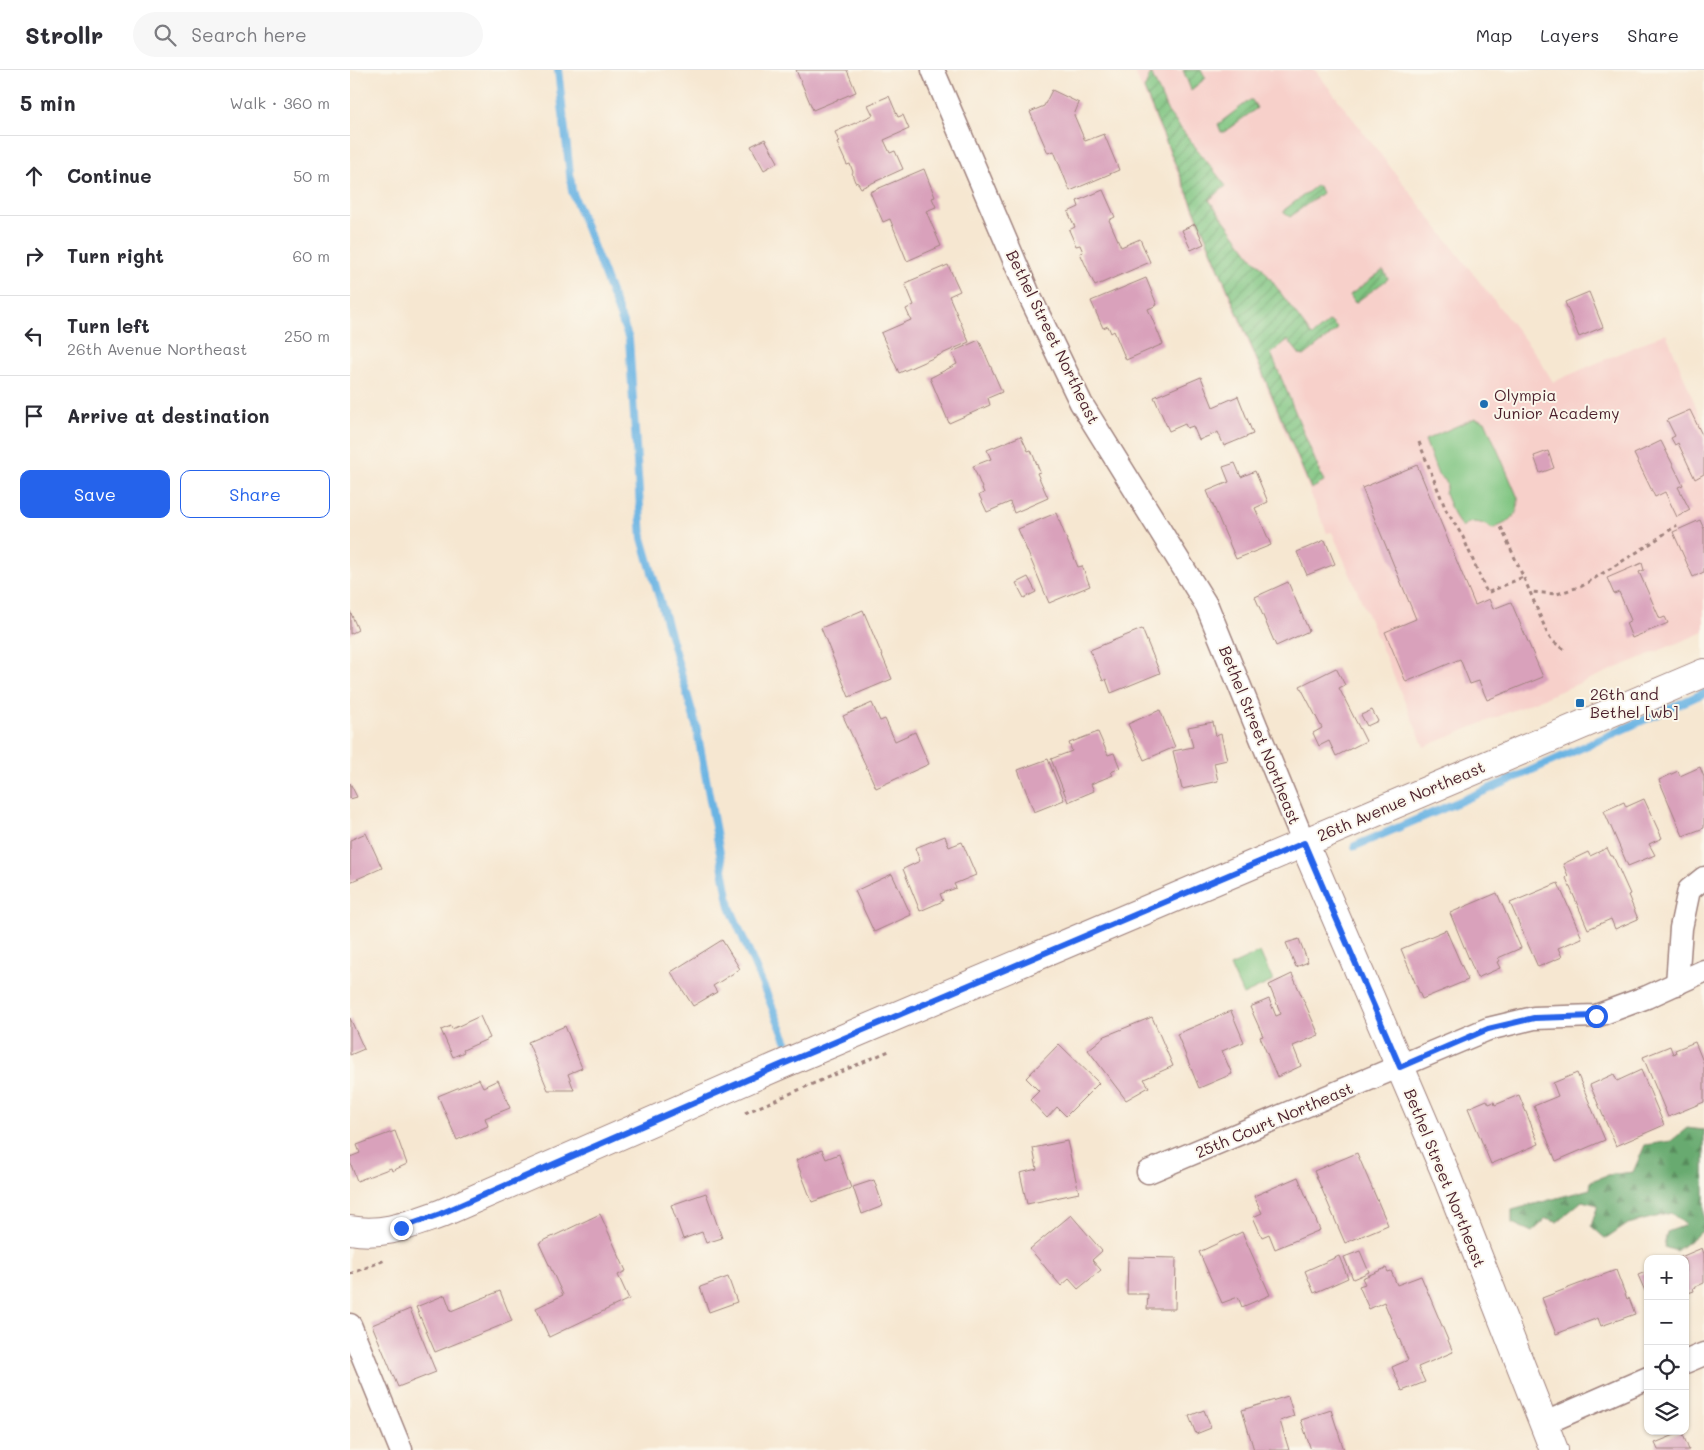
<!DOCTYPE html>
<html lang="en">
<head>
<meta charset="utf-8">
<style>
  :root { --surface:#fff; --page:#f7f7f7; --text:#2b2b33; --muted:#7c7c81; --line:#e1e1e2; --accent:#2563eb }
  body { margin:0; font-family:Mali,sans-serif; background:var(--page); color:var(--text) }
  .controls { position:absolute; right:15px; bottom:15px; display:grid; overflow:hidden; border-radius:10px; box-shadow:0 1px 4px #0004 }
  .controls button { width:45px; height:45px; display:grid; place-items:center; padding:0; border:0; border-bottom:1px solid var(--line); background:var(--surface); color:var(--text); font:25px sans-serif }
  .stop { position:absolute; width:15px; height:15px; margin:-11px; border:4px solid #2563eb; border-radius:50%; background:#fff }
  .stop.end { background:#2563eb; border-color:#fff; box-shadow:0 1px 5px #0008 }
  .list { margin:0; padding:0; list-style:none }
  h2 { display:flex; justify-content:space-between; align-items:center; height:65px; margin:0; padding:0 20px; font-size:21px }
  h2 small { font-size:16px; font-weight:400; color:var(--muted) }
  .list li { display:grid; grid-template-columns:32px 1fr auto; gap:15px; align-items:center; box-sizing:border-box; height:80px; padding:0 20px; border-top:1px solid var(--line) }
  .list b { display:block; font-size:19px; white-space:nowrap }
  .list p { margin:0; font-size:16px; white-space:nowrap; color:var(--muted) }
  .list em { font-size:16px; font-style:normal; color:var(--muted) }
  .actions { display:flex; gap:10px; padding:15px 20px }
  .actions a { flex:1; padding:11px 0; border:1px solid var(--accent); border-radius:10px; text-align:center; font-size:18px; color:var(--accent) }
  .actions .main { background:var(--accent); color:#fff }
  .icon { flex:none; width:28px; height:28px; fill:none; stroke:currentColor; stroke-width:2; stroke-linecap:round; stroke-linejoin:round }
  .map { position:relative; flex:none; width:1354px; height:1380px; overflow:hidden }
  header { display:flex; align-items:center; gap:30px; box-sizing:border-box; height:70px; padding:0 25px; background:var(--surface); border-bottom:1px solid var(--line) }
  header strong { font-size:24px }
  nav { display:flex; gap:28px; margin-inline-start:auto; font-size:18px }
  .search { width:350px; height:45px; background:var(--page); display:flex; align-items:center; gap:12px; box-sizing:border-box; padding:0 18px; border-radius:28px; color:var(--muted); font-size:19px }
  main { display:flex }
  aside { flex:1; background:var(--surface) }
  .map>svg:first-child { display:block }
</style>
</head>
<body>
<header>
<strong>Strollr</strong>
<div class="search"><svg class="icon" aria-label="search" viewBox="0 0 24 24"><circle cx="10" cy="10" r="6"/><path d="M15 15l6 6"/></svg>Search here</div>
<nav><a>Map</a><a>Layers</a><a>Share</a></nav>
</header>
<main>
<aside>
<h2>5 min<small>Walk · 360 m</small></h2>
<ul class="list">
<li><svg class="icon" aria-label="ahead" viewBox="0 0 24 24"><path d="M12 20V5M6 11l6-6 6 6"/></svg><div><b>Continue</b></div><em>50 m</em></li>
<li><svg class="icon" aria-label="right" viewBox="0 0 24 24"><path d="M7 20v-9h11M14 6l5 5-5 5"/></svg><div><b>Turn right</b></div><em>60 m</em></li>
<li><svg class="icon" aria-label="left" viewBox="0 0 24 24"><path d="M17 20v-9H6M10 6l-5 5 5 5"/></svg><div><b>Turn left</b><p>26th Avenue Northeast</p></div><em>250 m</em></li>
<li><svg class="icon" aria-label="arrive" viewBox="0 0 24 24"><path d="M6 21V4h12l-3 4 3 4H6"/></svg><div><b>Arrive at destination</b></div></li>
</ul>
<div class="actions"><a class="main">Save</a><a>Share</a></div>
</aside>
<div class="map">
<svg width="1354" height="1380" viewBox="0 0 1354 1380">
  <defs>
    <pattern id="forest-firs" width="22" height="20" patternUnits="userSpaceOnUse" patternTransform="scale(1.25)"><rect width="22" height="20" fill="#67aa6f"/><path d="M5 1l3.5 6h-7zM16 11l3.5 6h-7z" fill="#578a5b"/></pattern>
    <pattern id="garden-furrows" width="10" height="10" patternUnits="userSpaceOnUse" patternTransform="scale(1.25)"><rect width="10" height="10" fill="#7fc581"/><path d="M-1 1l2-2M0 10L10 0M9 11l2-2" fill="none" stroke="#6a9f6a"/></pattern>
  </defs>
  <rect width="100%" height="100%" fill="#fbf7ec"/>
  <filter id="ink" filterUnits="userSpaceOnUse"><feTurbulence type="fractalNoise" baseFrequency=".02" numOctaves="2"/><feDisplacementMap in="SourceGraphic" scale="10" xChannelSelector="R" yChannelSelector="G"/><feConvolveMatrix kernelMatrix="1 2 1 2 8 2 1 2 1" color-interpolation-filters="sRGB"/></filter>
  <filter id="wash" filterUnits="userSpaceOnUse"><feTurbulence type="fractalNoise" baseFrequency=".0096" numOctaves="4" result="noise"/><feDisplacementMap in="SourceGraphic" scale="20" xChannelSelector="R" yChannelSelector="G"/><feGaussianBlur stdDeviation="1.12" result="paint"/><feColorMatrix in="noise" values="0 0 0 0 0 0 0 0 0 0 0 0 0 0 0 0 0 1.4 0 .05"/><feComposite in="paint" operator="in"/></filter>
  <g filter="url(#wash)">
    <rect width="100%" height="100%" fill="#f6e7d1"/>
    <path fill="#f7d0ca" d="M 784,0 L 965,0 L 1188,287 L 1203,312 L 1316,263 L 1354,356 L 1354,562 L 1074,677 L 982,462 L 977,463 Z"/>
    <path fill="url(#forest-firs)" stroke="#58644d" d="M 1337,1058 L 1354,1060 L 1354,1160 L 1326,1181 L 1314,1177 L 1317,1162 L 1336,1155 L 1321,1143 L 1278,1154 L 1256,1169 L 1241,1156 L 1248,1135 L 1232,1131 L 1207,1152 L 1196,1149 L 1182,1162 L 1162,1153 L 1162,1140 L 1240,1119 L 1241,1111 L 1257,1105 L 1283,1102 L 1295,1075 L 1321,1071 Z"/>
    <g fill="#7fc581" stroke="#647256">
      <path d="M 1125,348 L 1135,351 L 1168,428 C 1169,448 1159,452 1142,459 C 1133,452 1121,449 1112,457 L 1104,446 L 1095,424 L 1097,415 L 1095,410 L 1088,405 L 1075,370 Z"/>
      <path d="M 910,882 L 923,911 L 893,925 L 880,896 Z"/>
    </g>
    <g fill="url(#garden-furrows)" stroke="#647256">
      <path d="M 833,0 L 851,0 L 856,8 L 841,20 Z"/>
      <path d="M 801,3 L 818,42 L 876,116 L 859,130 L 904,190 L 911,196 L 962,266 L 980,251 L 987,258 L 987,260 L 954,286 L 950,285 L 938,270 L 921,283 L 974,412 L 961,419 L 794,19 Z"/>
      <path d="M 900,30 L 902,30 L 907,38 L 874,62 L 871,62 L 868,54 Z"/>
      <path d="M 966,116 L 969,116 L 972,123 L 940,147 L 934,143 L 934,140 Z"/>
      <path d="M 1032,201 L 1034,201 L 1038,209 L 1005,233 L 1000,225 Z"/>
    </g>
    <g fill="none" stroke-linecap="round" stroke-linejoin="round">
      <g stroke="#6bb4e3" stroke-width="8">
        <path d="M 208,0 L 222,121 L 279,269 L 292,468 L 346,655 L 380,837 L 436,970"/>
        <path d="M 1005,776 L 1153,713 L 1354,623"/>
      </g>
    </g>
    <g id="blocks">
      <g fill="#d9a1bb">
        <path d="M 446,0 L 497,0 L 506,22 L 463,40 Z"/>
        <path d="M 702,20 L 729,33 L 724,45 L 735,71 L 754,64 L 769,100 L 720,121 L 704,81 L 698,83 L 680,42 L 694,36 Z"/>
        <path d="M 539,26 L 548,47 L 553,45 L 559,59 L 534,70 L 540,83 L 545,81 L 553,99 L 511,118 L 508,113 L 505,112 L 502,104 L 503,102 L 500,94 L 497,95 L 487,73 L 489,72 L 485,62 L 523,45 L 518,35 Z"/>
        <path d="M 415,69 L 428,92 L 414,100 L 401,76 Z"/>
        <path d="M 574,99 L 585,127 L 582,128 L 586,137 L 576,141 L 591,176 L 557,191 L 540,149 L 533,152 L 520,122 Z"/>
        <path d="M 753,120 L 765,147 L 759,150 L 771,177 L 790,169 L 800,192 L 745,216 L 730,183 L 733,182 L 730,175 L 726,176 L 719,160 L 725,157 L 718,142 L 729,137 L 727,131 Z"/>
        <path d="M 845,154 L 854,174 L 841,180 L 832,160 Z"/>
        <path d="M 598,195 L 610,221 L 599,226 L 619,272 L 549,303 L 531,263 L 561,250 L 556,239 L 564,235 L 555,213 Z"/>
        <path d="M 796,208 L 807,235 L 798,239 L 813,274 L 776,290 L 764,261 L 761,263 L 758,256 L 753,258 L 741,231 Z"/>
        <path d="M 1239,222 L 1253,257 L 1229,267 L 1215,232 Z"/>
        <path d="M 629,270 L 652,322 L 638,328 L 640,335 L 599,353 L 580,308 L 607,294 L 602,282 Z"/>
        <path d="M 851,307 L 863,337 L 888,326 L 903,364 L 874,376 L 868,362 L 849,370 L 843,356 L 837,358 L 835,354 L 819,361 L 804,327 Z"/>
        <path d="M 1340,340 L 1354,369 L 1354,404 L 1345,409 L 1328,373 L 1325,375 L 1321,368 L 1325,366 L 1317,350 Z"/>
        <path d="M 671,366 L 678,381 L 681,380 L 690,402 L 687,403 L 698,428 L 664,443 L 660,432 L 637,442 L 629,425 L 634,423 L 623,396 L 641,389 L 637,380 Z"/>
        <path d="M 1311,371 L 1333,415 L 1328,417 L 1340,440 L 1327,447 L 1315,422 L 1305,427 L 1284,384 Z"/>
        <path d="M 1198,381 L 1204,398 L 1190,403 L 1184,386 Z"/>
        <path d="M 885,393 L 891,407 L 905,401 L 918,432 L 905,438 L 921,475 L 886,489 L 857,421 L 879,412 L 873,397 Z"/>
        <path d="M 1067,395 L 1125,535 L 1139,529 L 1143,539 L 1161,532 L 1193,607 L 1137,630 L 1129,611 L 1120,614 L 1110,589 L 1056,612 L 1035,562 L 1066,549 L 1012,418 Z"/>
        <path d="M 706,443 L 728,497 L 732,496 L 740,516 L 699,533 L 668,459 Z"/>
        <path d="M 1350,450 L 1354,459 L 1354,502 L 1343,507 L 1323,462 Z"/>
        <path d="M 975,470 L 985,494 L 957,505 L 947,482 Z"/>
        <path d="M 1292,493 L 1294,500 L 1289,502 L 1310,549 L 1315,547 L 1318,553 L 1282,568 L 1276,553 L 1281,550 L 1269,522 L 1264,524 L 1257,508 Z"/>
        <path d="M 678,507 L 686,522 L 674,528 L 666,513 Z"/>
        <path d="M 938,512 L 959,561 L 926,576 L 905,527 Z"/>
        <path d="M 513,540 L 542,609 L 499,627 L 471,558 Z"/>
        <path d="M 0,541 L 8,560 L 0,564 Z"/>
        <path d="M 792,559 L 810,603 L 761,623 L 756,609 L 753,611 L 740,580 Z"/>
        <path d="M 986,598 L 995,615 L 989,618 L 1016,671 L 986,686 L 979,671 L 969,676 L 963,663 L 972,658 L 950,616 Z"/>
        <path d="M 522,633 L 530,651 L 535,649 L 545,671 L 565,662 L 579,694 L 526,718 L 493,646 Z"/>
        <path d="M 810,640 L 825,677 L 794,690 L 778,654 Z"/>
        <path d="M 1022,640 L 1028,651 L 1017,656 L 1011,645 Z"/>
        <path d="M 863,652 L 866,666 L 871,664 L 877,690 L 864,693 L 868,711 L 832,719 L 823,681 L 843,677 L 838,657 Z"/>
        <path d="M 748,662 L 758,685 L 764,683 L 770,698 L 761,702 L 763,705 L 741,714 L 744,721 L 718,732 L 701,689 L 722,681 L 719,673 Z"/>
        <path d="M 698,689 L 714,730 L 684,742 L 668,700 Z"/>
        <path d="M 1350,697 L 1354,707 L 1354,758 L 1333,766 L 1309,710 L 1328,701 L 1330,706 Z"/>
        <path d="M 0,713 L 7,727 L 0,729 Z"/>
        <path d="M 1294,729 L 1312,768 L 1299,774 L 1305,785 L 1278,796 L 1254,741 L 1274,732 L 1276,737 Z"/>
        <path d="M 16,763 L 32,798 L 0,812 L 0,770 Z"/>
        <path d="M 595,766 L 599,777 L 612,772 L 626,805 L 604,814 L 606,818 L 590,824 L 593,831 L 570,841 L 553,799 L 570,791 L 565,778 Z"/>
        <path d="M 1257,778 L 1261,786 L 1263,786 L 1280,824 L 1278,825 L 1288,849 L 1265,859 L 1261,849 L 1238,859 L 1216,808 L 1218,806 L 1213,794 L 1238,782 L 1240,786 Z"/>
        <path d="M 542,804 L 561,845 L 524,862 L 505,821 Z"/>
        <path d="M 1208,813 L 1232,868 L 1208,878 L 1212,887 L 1188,897 L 1160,833 Z"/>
        <path d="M 1147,823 L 1171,878 L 1148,888 L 1150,891 L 1147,892 L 1150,898 L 1127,908 L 1100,843 Z"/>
        <path d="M 1096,860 L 1118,910 L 1072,929 L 1051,879 Z"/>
        <path d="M 949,869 L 958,892 L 946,897 L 936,873 Z"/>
        <path d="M 372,870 L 390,899 L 363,916 L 367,922 L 343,936 L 321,902 Z"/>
        <path d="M 942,904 L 969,965 L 943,976 L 951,996 L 927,1007 L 910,967 L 913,966 L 900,937 L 919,929 L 926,946 L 931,944 L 919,915 Z"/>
        <path d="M 881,941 L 894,972 L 872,981 L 882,1004 L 849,1018 L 827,964 Z"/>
        <path d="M 130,946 L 140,968 L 113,980 L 114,982 L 103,987 L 91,960 L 101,956 L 102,959 Z"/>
        <path d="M 802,947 L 823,996 L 794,1009 L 799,1017 L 776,1030 L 738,980 L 755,966 Z"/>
        <path d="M 0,948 L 14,979 L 0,985 Z"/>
        <path d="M 215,956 L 232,998 L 218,1004 L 224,1020 L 198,1020 L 178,972 Z"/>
        <path d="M 1345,972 L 1354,994 L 1354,1032 L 1318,1047 L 1293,987 L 1320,976 L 1323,984 L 1326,983 L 1325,980 Z"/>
        <path d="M 709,974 L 749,1013 L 716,1046 L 707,1037 L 697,1048 L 680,1030 L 689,1021 L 676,1008 Z"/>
        <path d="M 1291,1000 L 1314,1055 L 1266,1076 L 1240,1015 L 1264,1004 L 1267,1011 Z"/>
        <path d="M 1227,1003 L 1255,1070 L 1206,1091 L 1184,1036 L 1208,1026 L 1203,1013 Z"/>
        <path d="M 129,1009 L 133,1017 L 148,1010 L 160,1038 L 135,1048 L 138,1056 L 107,1070 L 88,1026 Z"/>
        <path d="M 1169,1025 L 1189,1074 L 1141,1094 L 1118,1038 L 1137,1030 L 1139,1034 L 1144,1032 L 1145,1035 Z"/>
        <path d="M 45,1061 L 57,1094 L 42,1101 L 41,1098 L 7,1111 L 0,1092 L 0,1087 L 10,1083 L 7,1075 Z"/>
        <path d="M 717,1071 L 729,1123 L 677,1134 L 670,1103 L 687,1099 L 683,1078 Z"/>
        <path d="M 472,1080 L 476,1089 L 489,1084 L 501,1118 L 462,1132 L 446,1090 Z"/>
        <path d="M 1007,1083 L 1038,1155 L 995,1173 L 964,1101 Z"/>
        <path d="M 948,1107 L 970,1160 L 925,1179 L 919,1164 L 912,1167 L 903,1147 L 912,1143 L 904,1126 Z"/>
        <path d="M 524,1110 L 533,1136 L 512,1144 L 503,1117 Z"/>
        <path d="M 356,1123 L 372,1168 L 356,1173 L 352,1162 L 333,1169 L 321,1135 Z"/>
        <path d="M 250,1144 L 276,1201 L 268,1205 L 279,1229 L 199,1267 L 186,1238 L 213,1225 L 189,1173 Z"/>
        <path d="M 721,1145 L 752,1181 L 742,1190 L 751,1200 L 728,1219 L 719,1209 L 711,1216 L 680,1179 Z"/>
        <path d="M 892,1162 L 920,1225 L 892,1237 L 888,1227 L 872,1233 L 849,1182 Z"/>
        <path d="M 1352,1178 L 1354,1184 L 1354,1213 L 1343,1218 L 1344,1221 L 1335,1224 L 1335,1189 L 1326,1189 Z"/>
        <path d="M 1010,1181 L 1019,1202 L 1003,1209 L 994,1187 Z"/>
        <path d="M 989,1186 L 998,1208 L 964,1223 L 955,1201 Z"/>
        <path d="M 778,1187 L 826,1188 L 825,1239 L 797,1239 L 798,1224 L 777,1224 Z"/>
        <path d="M 1036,1198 L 1038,1202 L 1041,1201 L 1047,1215 L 1071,1206 L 1103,1282 L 1068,1297 L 1075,1312 L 1052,1321 L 1042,1297 L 1058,1290 L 1034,1232 L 1019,1239 L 1009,1216 L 1015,1214 L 1012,1208 Z"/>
        <path d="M 1266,1200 L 1277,1229 L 1279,1228 L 1285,1244 L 1251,1256 L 1248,1248 L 1206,1264 L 1192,1228 Z"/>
        <path d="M 1298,1201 L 1298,1228 L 1288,1205 Z"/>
        <path d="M 378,1207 L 387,1232 L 359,1242 L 350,1217 Z"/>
        <path d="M 150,1221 L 162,1251 L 85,1282 L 66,1237 L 95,1225 L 101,1241 Z"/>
        <path d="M 60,1239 L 86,1302 L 48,1317 L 22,1255 Z"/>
        <path d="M 938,1326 L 944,1346 L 930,1351 L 939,1380 L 904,1380 L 892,1340 Z"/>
        <path d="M 854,1340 L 861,1358 L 846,1364 L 839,1346 Z"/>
        <path d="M 981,1340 L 994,1380 L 961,1380 L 951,1350 Z"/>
        <path d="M 1332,1362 L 1339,1380 L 1308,1380 L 1305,1373 Z"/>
      </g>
    </g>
  </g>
  <g filter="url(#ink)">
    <use href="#blocks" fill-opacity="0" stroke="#a0837e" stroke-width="1"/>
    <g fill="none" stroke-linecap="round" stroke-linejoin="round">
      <g stroke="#a0837e" stroke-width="25">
        <g id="minor">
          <path d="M 583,0 L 680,227 L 731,333 L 857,536 L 954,773"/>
          <path d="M 1327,914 L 1331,858 L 1339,820 L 1354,808"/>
          <path d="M 798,1102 L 1138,959 L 1184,948 L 1246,946 L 1297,927 L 1354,901"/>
          <path d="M 0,1255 L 51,1380"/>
          <path d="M 1335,1292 L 1354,1284"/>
          <path d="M 1193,1354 L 1298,1308"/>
        </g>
      </g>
      <g stroke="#a0837e" stroke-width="30">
        <g id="tertiary">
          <path d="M 954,773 L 1093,1097 L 1204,1380"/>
          <path d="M 0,1160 C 34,1166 58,1155 90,1144 L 426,997 L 1354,603"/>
        </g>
      </g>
      <g stroke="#a0837e" stroke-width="3" stroke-dasharray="4 4" stroke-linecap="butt">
        <path d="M 1069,372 L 1096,440 L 1113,467 L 1137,523 L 1173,507"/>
        <path d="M 1151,457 L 1180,522"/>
        <path d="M 1214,579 L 1202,571 L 1198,565 L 1180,522 L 1207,524 L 1232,516 L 1297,476 L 1327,455"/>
        <path d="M 395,1043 L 539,981"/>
        <path d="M 0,1204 L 35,1190"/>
      </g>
      <use href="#minor" stroke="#fff" stroke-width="22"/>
      <use href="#tertiary" stroke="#fff" stroke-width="28"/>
    </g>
  </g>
  <g fill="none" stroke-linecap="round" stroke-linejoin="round" filter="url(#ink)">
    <path stroke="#2563eb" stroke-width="6" d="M 51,1158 L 90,1144 L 426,997 L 954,773 L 1050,997 L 1138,959 L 1184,948 L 1246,946"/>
  </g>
  <g fill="#1f6fb2" stroke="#fbf7ec" stroke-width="2">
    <circle cx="1134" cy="334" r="5"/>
    <rect x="1225" y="628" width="10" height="10" rx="2.5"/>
  </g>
  <g text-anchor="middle" stroke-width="4" stroke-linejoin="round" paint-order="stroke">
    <g font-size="16" fill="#4a1f2b" stroke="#fbf7ec">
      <text transform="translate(703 267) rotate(64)" y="6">Bethel Street Northeast</text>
      <text transform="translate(910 665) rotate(68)" y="6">Bethel Street Northeast</text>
      <text transform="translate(1051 731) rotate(-23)" y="6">26th Avenue Northeast</text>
      <text transform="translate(924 1050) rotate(-23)" y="6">25th Court Northeast</text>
      <text transform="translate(1095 1108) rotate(68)" y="6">Bethel Street Northeast</text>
    </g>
    <g font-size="16" fill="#4a1f2b" stroke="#fbf7ec" text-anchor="start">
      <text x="1144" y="331">Olympia<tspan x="1144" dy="18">Junior Academy</tspan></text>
      <text x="1240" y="630">26th and<tspan x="1240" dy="18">Bethel [wb]</tspan></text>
    </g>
  </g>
</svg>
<div class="controls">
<button>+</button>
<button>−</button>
<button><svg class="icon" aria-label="locate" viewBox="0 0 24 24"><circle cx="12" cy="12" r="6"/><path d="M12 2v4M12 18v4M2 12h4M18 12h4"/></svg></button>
<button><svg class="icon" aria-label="layers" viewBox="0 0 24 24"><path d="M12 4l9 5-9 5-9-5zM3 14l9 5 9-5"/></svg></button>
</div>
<div class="stop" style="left:1246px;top:946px"></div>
<div class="stop end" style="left:51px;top:1158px"></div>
</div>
</main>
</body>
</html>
